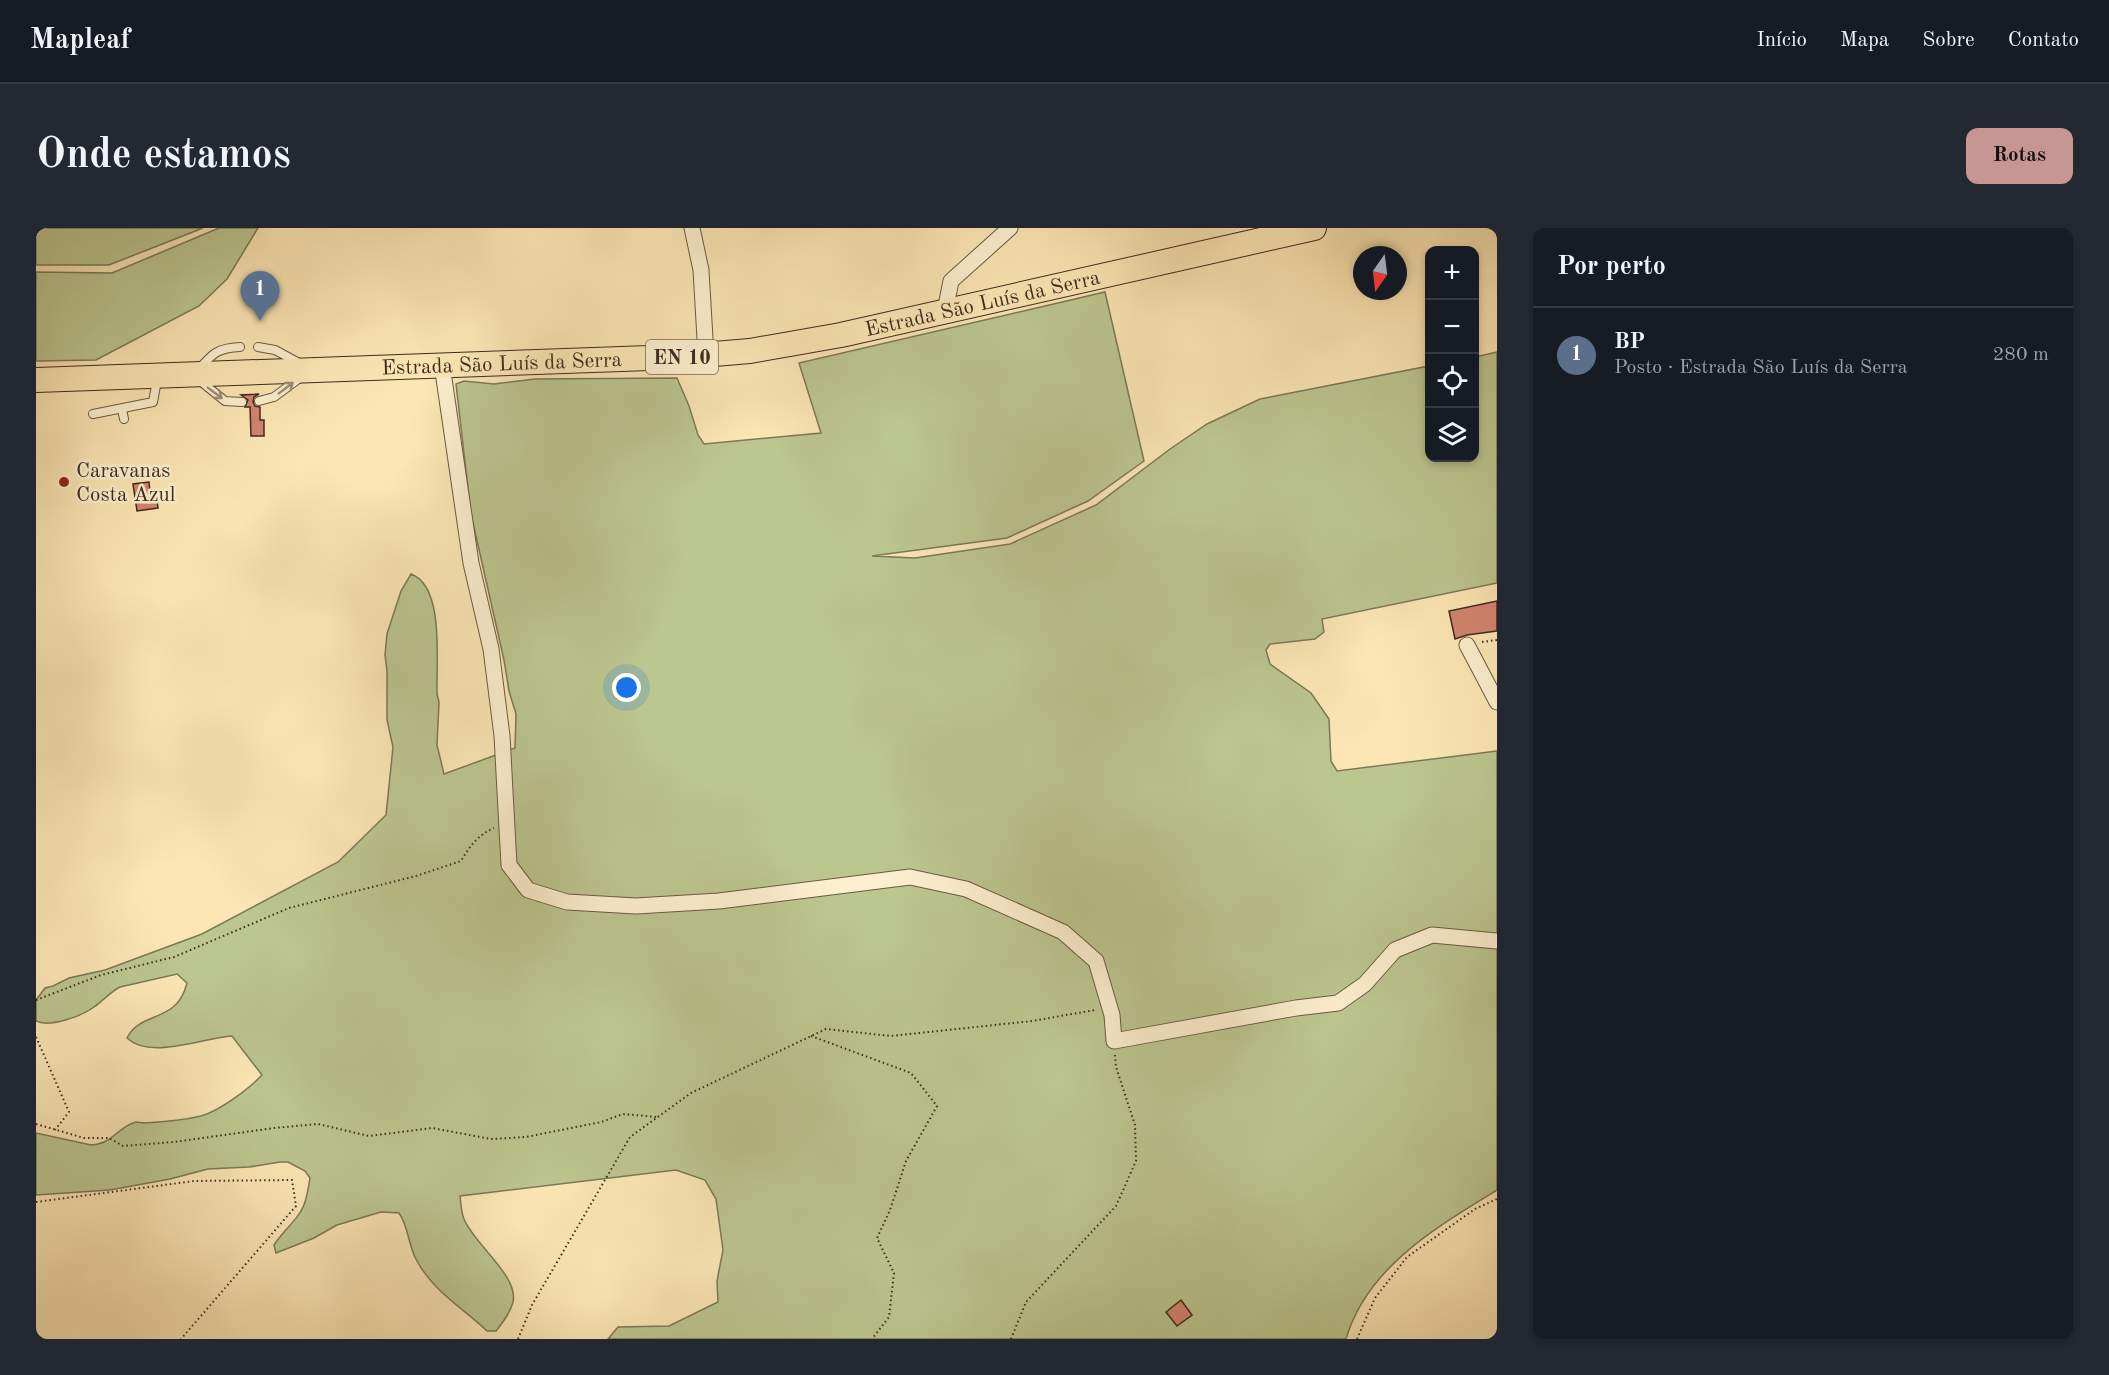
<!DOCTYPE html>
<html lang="pt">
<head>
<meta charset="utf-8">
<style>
  :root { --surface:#171b24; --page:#242831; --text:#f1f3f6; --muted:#9ea1a6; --line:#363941; --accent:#c59692 }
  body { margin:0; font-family:"Old Standard TT",serif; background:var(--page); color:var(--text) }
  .controls { position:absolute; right:18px; top:18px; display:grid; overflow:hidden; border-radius:12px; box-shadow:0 3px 9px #0003 }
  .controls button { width:54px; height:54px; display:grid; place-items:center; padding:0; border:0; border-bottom:2px solid var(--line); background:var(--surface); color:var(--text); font:30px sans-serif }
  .compass { position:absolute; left:1317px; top:18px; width:54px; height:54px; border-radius:50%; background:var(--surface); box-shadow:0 3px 9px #0003; rotate:194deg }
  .you { position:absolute; left:591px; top:460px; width:21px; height:21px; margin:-15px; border:4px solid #fff; border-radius:50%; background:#1a73e8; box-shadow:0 0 0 9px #1a73e833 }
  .badge { display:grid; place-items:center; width:39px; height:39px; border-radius:50%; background:var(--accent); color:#fff; font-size:20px; font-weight:700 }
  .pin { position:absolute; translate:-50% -50px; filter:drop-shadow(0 2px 3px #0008) }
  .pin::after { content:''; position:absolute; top:32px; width:21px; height:18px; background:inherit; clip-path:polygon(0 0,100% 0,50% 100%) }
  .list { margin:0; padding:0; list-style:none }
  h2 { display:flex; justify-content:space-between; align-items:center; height:78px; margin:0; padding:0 24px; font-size:26px }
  h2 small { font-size:20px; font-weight:400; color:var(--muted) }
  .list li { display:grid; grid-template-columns:39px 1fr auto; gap:18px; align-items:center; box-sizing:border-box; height:96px; padding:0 24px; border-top:2px solid var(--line) }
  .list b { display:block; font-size:22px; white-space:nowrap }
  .list p { margin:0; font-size:20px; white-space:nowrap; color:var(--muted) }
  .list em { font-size:20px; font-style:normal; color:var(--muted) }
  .icon { flex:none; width:33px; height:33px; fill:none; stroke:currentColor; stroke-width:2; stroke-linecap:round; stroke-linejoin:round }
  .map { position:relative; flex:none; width:1461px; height:1111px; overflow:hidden; border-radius:12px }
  header { display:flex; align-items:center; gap:36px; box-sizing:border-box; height:84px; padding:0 30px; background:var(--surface); border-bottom:2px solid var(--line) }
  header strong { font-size:28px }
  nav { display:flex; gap:33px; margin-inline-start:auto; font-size:21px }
  .intro { display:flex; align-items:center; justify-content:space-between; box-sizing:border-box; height:144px; padding:0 36px }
  h1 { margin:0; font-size:42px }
  .button { padding:15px 27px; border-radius:12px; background:var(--accent); color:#111; font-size:21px; font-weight:700 }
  main { display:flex; gap:36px; padding:0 36px }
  aside { flex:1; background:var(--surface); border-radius:12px; box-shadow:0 3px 9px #0003 }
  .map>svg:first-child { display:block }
</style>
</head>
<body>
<header>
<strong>Mapleaf</strong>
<nav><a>Início</a><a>Mapa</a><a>Sobre</a><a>Contato</a></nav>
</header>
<div class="intro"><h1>Onde estamos</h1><a class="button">Rotas</a></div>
<main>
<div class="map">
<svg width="1461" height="1111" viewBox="0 0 1461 1111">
  <rect width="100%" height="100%" fill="#fbe6b4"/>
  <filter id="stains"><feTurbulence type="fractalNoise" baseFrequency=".00333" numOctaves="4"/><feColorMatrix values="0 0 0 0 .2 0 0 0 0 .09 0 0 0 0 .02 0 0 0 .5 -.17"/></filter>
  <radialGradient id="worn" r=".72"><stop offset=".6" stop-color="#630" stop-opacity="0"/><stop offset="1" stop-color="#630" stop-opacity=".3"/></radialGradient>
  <g fill="#bcc68f" stroke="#7c7858" stroke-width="1.5">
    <path d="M 0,0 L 167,0 L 73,37 L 0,37 Z"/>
    <path d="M 183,0 L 222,0 L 191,51 L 163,78 L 60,132 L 0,133 L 0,44 L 76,45 Z"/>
    <path d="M 1069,64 L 1108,233 L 1052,273 L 971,310 L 836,328 L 879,330 L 974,316 L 1060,277 L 1134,221 L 1171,196 L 1224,171 L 1393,138 L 1394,230 L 1438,230 L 1439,129 L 1461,124 L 1461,355 L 1286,391 L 1288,404 L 1279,411 L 1234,416 L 1230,422 L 1234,436 L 1275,465 L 1293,491 L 1295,533 L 1301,543 L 1461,523 L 1461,962 C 1401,999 1331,1039 1310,1111 L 572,1111 L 582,1099 L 633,1098 L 682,1074 L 681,1053 L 687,1022 L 680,971 L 669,952 L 640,942 L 424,968 C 425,975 425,984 428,991 C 437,1015 483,1048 477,1074 C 474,1085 467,1094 460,1103 L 451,1103 C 428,1081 397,1063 381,1033 C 372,1018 373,999 363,985 L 345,984 L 301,997 L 278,1010 L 240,1025 L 238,1017 C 246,1004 259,994 265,983 C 271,974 272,961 274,950 L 269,943 L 252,934 L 244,934 L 213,939 L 172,941 L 134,951 L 74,962 L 0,967 L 0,905 L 55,917 C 77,916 81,899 100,894 C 101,894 108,895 109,895 C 126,894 148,892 165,888 C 183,883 213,861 226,847 L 196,808 C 167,810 114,832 91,810 C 105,782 141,796 151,755 L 141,746 L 84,759 C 74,764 67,773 58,779 C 46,788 13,800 0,793 L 0,772 L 9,760 L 17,758 L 33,750 L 69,742 L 166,706 L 302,634 L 350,587 L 357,519 L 351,492 L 351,443 L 349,427 L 351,406 L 365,363 L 375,346 C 409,358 400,435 401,466 L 403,474 L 401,517 L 408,546 L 479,520 L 480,486 L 473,463 L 468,432 L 435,286 L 420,156 L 428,153 L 458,156 L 499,151 L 641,150 L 653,178 L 662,207 L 668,216 L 785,205 L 763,135 Z"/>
  </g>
  <g fill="#d28570" stroke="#3d2a20" stroke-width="1.5">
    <path d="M 223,166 L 218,169 L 217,174 L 219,178 L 224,179 L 224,192 L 228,192 L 228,208 L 215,208 L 214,179 L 209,179 L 212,172 L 205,167 Z"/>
    <path d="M 113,254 L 114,264 L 120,263 L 122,280 L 101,283 L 97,256 Z"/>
    <path d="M 1461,373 L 1461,403 L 1431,407 L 1419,411 L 1413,383 Z"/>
    <path d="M 1145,1072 L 1156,1087 L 1141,1098 L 1130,1084 Z"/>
  </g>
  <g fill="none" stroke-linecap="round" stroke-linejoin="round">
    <g stroke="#6c5945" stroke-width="10">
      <g id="lane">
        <path d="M 222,119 L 239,122 L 263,135"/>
        <path d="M 163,141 C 177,125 182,120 204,119"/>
        <path d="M 163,152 L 189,173 L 206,174"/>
        <path d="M 223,173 L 238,169 L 265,149"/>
        <path d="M 86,181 L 88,191"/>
        <path d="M 57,186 L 117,174 L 121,152"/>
      </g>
    </g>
    <g stroke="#6c5945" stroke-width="17">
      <g id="street">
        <path d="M 656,0 L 665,42 L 670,128"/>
        <path d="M 909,83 L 915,53 L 974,0"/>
        <path d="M 406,137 L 435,335 L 455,421 L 466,508 L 473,637 L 492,662 L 531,674 L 600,678 L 683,673 L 874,649 L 930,661 L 1027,704 L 1060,733 L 1076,787 L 1078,813 L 1260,780 L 1302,775 L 1329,756 L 1359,722 L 1396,707 L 1461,713"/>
        <path d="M 1431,417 L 1461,474"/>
      </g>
    </g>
    <g stroke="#3d2a20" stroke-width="26">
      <g id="primary">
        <path id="s1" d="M 0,152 L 642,129 L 714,123 L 805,107 L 1278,0"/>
      </g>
    </g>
    <g stroke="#3d2a20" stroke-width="2" stroke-dasharray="1.5 3" stroke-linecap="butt">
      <path d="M 1446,414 L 1461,412"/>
      <path d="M 0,772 L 65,747 L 138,729 L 253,680 L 380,648 L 425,633 C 433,619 443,606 458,600"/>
      <path d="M 775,808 L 875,845 L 901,878 L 870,933 L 854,982 L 841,1010 L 858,1045 L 853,1089 L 836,1111"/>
      <path d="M 0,809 L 33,884 L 19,902"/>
      <path d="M 0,896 L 48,910 L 73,910 L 87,918 L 138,914 L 238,900 L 282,896 L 333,908 L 396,900 L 455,911 L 490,909 L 565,894 L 587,886 L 621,889"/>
      <path d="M 0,974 L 158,953 L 256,952 L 260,978 L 145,1111"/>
      <path d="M 482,1111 L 496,1077 L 594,909 L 655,865 L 790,801 L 855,808 L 996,793 L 1059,782"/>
      <path d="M 975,1111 L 990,1074 L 1080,978 L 1100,933 L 1099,897 L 1080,839 L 1079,827"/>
      <path d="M 1321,1111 L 1339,1070 L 1371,1029 L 1439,981 L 1461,971"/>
    </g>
    <use href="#lane" stroke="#fcefce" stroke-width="8"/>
    <use href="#street" stroke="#fcefce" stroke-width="15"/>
    <use href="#primary" stroke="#fbe6b4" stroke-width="24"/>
  </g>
  <defs><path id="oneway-shaft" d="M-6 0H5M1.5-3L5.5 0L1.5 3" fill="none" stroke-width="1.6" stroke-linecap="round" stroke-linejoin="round" transform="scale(1.5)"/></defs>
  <g stroke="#9c8c77">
    <use href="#oneway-shaft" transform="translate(250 160) rotate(-37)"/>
    <use href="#oneway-shaft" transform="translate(179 165) rotate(37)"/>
  </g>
  <circle fill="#8f2418" stroke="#fcefce" stroke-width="2" cx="28" cy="254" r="6"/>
  <g text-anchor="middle" stroke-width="5" stroke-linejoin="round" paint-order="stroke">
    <rect fill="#fcefce" stroke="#766554" stroke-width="1.5" x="610" y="112" width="72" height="34" rx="4.5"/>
    <g font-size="20" font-weight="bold" fill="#3d2a20">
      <text x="646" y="136">EN 10</text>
    </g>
    <g font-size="21" fill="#3d2a20" stroke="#fcefce">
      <text dy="7" stroke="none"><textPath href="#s1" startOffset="952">Estrada São Luís da Serra</textPath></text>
      <text dy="7" stroke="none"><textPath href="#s1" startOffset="466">Estrada São Luís da Serra</textPath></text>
    </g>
    <g font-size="21" fill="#3d2a20" stroke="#fcefce" text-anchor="start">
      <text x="40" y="249">Caravanas<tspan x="40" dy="24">Costa Azul</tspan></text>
    </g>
  </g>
  <rect width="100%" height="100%" filter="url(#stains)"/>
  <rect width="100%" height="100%" fill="url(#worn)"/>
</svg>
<div class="controls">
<button>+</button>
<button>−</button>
<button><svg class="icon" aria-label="locate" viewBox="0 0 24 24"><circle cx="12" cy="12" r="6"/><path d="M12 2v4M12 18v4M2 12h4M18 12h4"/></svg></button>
<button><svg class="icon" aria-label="layers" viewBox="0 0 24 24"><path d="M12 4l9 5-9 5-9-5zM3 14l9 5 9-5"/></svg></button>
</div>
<svg class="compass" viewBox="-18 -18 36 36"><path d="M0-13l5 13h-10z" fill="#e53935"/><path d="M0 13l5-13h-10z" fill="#9ea1a6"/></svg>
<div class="you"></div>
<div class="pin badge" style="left:224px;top:93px;background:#5c6f8a">1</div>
</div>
<aside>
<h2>Por perto<small></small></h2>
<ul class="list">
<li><span class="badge" style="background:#5c6f8a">1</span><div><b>BP</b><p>Posto · Estrada São Luís da Serra</p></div><em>280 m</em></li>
</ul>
</aside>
</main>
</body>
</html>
